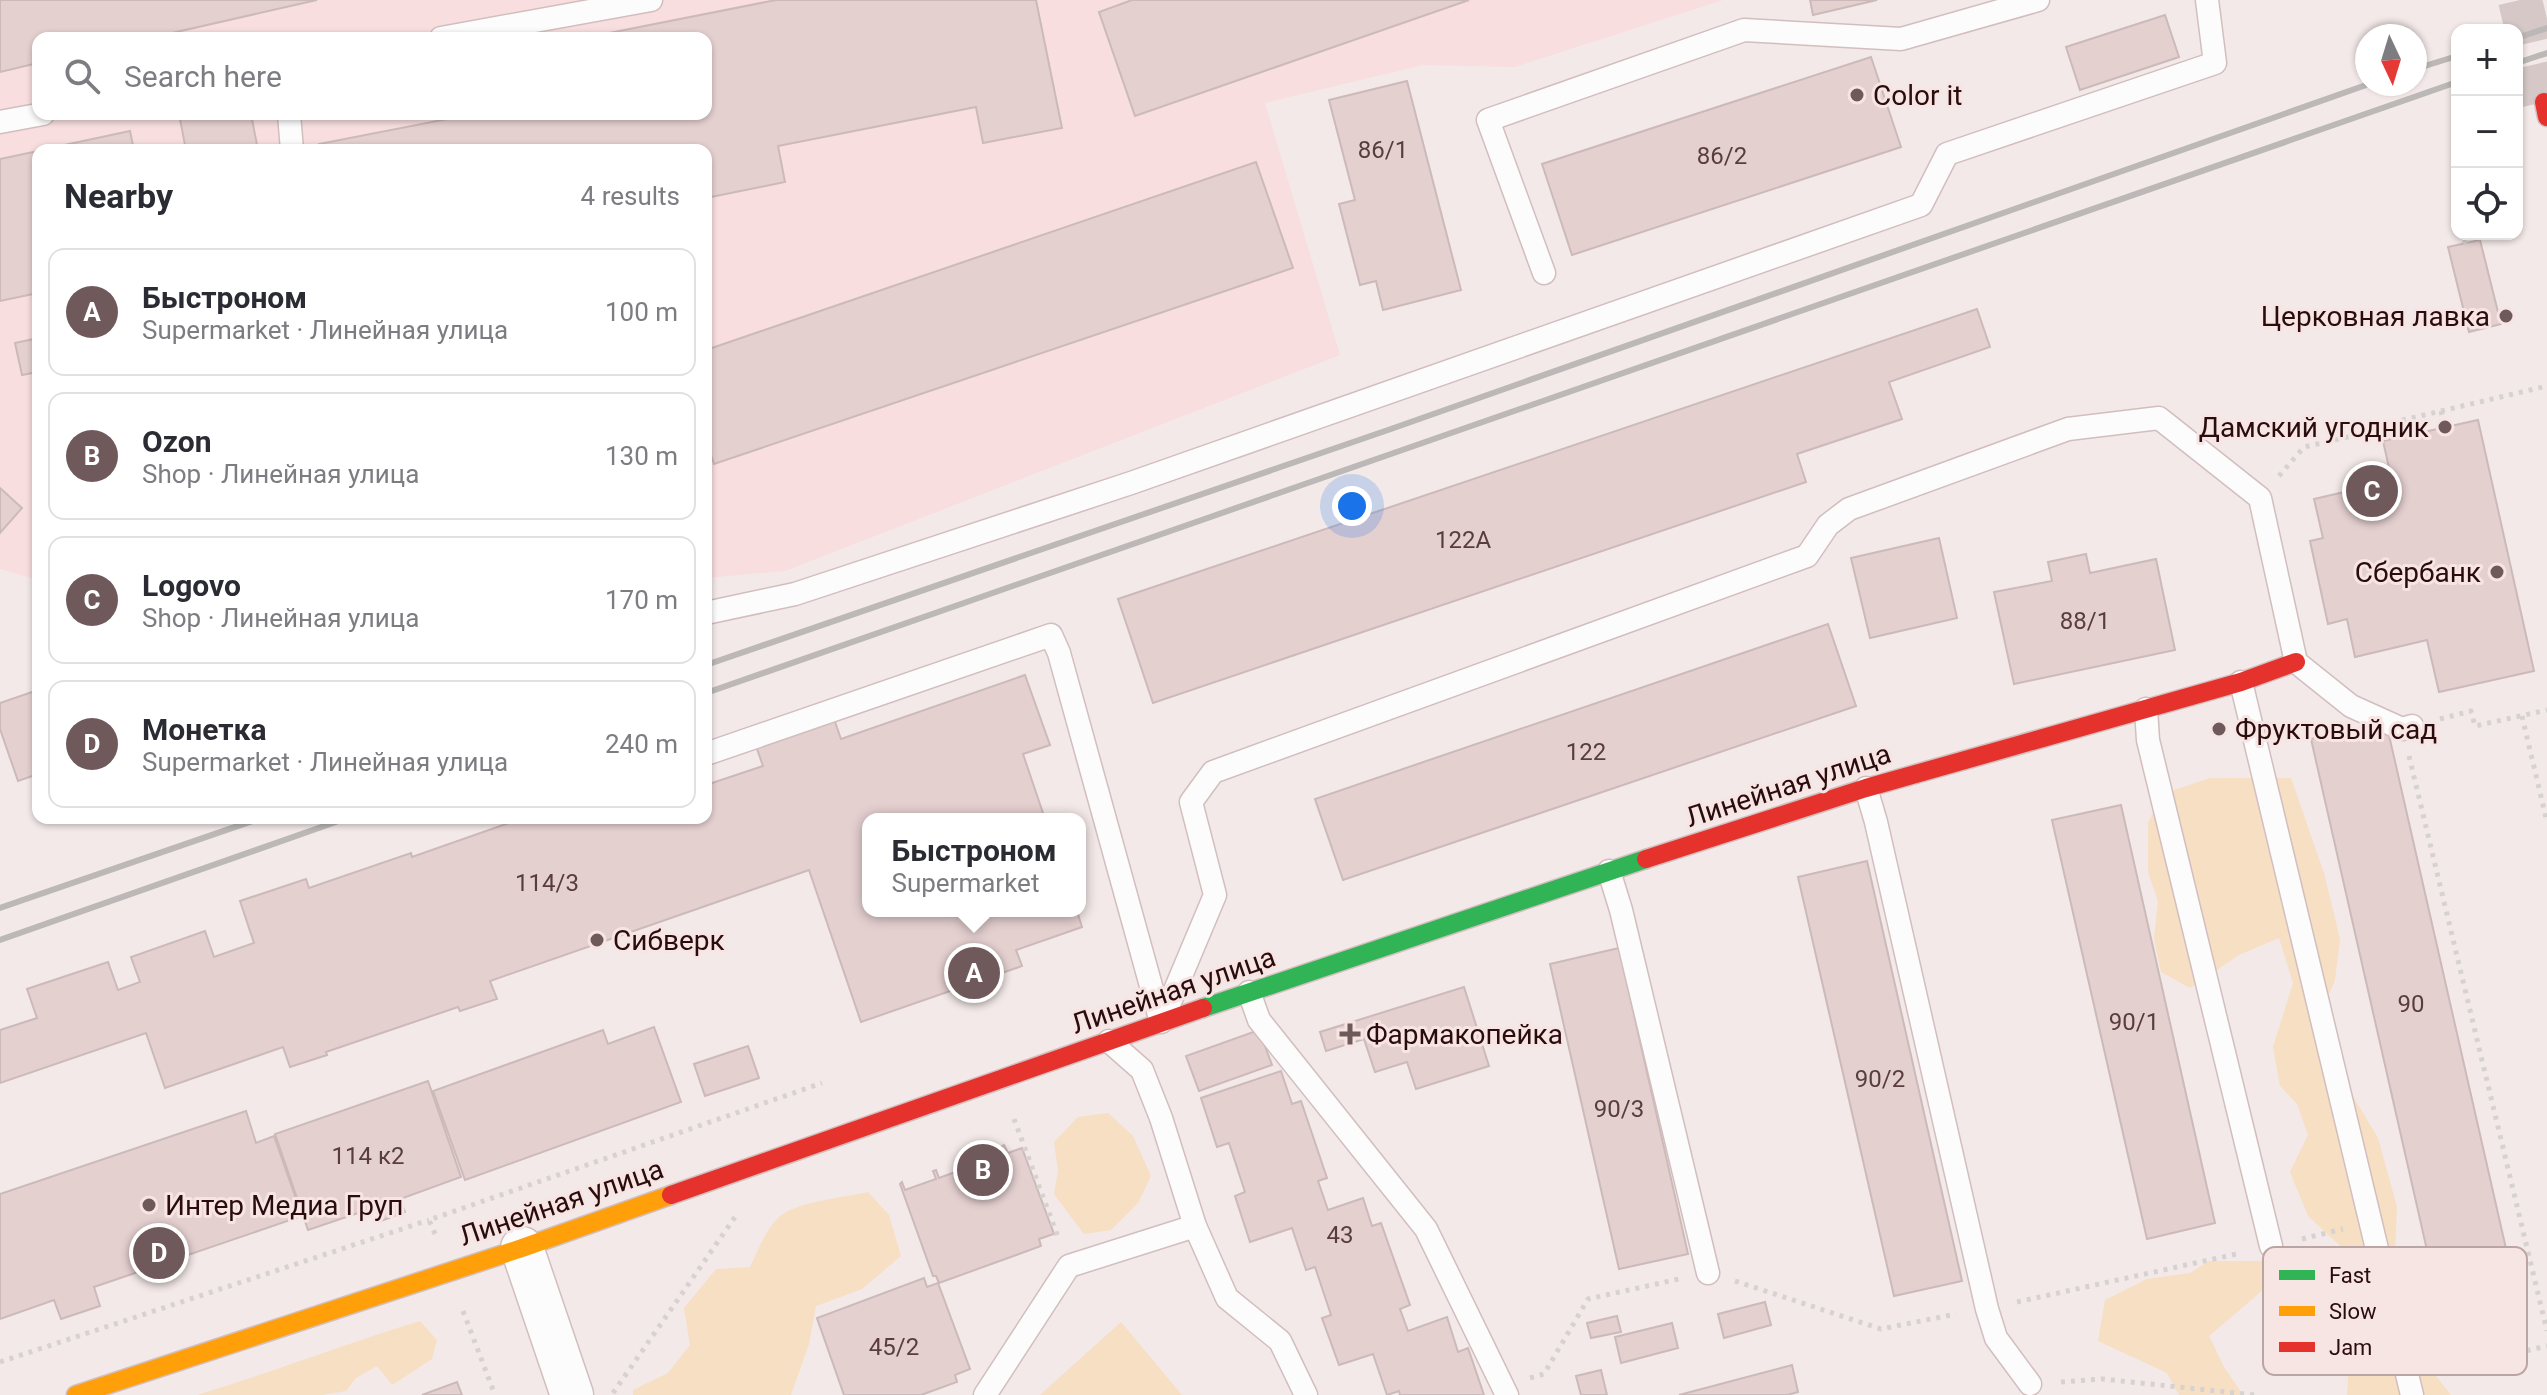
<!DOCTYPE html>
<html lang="en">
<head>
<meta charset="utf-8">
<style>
  :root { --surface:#fff; --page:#f2f2f3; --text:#2b2b33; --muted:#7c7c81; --line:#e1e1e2; --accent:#70595a }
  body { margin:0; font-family:Roboto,sans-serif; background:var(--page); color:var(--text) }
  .controls { position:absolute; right:24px; top:24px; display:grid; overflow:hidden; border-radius:16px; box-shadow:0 2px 6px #0004 }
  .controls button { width:72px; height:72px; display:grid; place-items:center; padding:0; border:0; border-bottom:2px solid var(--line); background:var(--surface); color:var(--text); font:40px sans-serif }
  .compass { position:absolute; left:2355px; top:24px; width:72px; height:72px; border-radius:50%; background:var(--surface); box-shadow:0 2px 6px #0004; rotate:176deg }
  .you { position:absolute; left:1352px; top:506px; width:28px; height:28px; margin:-20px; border:6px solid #fff; border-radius:50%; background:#1a73e8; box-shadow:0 0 0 12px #1a73e833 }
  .badge { display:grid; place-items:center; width:52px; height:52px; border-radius:50%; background:var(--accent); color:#fff; font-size:26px; font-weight:700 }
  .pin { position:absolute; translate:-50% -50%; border:4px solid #fff; box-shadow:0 2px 8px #0006 }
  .popup { position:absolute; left:862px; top:813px; width:224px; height:104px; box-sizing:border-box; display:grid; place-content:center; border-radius:16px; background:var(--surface); filter:drop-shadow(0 2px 6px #0005); font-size:26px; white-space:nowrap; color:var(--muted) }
  .popup b { font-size:30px; color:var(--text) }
  .popup::after { content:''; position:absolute; left:50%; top:100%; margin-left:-16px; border:16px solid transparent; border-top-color:var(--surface) }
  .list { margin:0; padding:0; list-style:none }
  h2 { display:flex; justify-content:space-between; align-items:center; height:104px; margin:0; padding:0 32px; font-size:34px }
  h2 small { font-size:26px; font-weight:400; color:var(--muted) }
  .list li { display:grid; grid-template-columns:52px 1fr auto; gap:24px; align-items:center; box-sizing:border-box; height:128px; margin:0 16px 16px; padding:0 16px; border:2px solid var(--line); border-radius:16px }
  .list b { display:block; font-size:30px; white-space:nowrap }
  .list p { margin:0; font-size:26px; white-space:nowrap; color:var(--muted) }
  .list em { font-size:26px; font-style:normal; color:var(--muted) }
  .icon { flex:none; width:44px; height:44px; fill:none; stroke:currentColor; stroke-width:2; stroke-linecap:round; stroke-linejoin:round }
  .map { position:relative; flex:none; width:2547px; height:1395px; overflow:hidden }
  .search { position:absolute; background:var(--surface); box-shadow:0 2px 6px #0004; left:32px; top:32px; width:680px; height:88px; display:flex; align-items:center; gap:20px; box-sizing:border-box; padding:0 28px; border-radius:16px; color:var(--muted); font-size:30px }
  .panel { position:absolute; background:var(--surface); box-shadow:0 2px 6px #0004; left:32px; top:144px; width:680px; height:680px; border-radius:16px }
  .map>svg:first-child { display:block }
</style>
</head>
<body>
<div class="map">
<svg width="2547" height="1395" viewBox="0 0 2547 1395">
  <rect width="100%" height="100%" fill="#f3e9e8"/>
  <path fill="#f8dede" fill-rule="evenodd" d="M 0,0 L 1723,0 L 1515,67 L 1423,65 L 1265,103 L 1340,355 L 785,571 L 706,578 L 706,150 L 38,150 L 38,580 L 0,569 ZM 38,38 L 706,38 L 706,114 L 38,114 Z"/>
  <g fill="#f6dfc3">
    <path d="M 2210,778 L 2291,778 L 2324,873 L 2340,939 L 2335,980 L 2322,1011 L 2347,1086 L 2378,1138 L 2397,1207 L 2395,1253 L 2432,1371 L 2451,1395 L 2347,1395 C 2350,1368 2347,1348 2334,1324 L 2341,1292 L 2354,1276 L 2349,1254 L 2308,1216 L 2290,1172 L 2308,1135 L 2297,1104 L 2280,1086 L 2273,1047 L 2293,983 L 2279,938 L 2239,955 L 2190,988 L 2161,972 L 2154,938 L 2158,901 L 2148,872 L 2148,822 L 2165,793 Z"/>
    <path d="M 1108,1113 L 1133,1136 L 1151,1176 L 1138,1203 L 1111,1230 L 1084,1234 L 1054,1194 L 1058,1171 L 1054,1142 L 1078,1117 Z"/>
    <path d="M 868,1192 L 889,1215 L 901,1256 L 862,1289 L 816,1306 L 809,1344 L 791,1395 L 633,1395 L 633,1390 L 668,1373 L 690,1345 L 684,1308 L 716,1269 L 750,1267 C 758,1250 765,1231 778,1218 C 793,1202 846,1197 868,1192 Z"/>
    <path d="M 2209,1261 L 2266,1261 L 2271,1283 L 2209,1336 L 2224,1367 L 2243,1395 L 2179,1395 L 2167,1373 L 2098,1341 L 2105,1300 L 2147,1279 L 2190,1273 Z"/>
    <path d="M 420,1321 L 437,1340 L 432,1359 L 392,1385 L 377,1366 L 356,1378 L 346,1391 L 322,1395 L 197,1395 C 273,1372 345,1344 420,1321 Z"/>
    <path d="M 1121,1322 L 1182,1395 L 1040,1395 Z"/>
  </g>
  <g fill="#e5d0d0" stroke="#ccb9b9" stroke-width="2">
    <path d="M 0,0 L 317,0 L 150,38 L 38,38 L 38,63 L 0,72 Z"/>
    <path d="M 776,0 L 1036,0 L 1062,128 L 983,143 L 976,107 L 778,146 L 785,182 L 706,198 L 706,150 L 320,150 L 319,144 L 473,114 L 706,114 L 706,38 L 584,38 Z"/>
    <path d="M 1132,0 L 1469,0 L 1135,116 L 1099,12 Z"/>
    <path d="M 1810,0 L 1877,0 L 1813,15 Z"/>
    <path d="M 2165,15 L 2179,57 L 2080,90 L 2066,47 Z"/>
    <path d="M 1871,57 L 1901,147 L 1572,255 L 1542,164 Z"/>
    <path d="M 1407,81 L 1461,290 L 1383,310 L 1376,281 L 1360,285 L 1339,204 L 1355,200 L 1329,100 Z"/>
    <path d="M 179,114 L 251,114 L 258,150 L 186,150 Z"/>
    <path d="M 130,131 L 134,150 L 41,150 Z"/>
    <path d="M 38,151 L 38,293 L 0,301 L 0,159 Z"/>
    <path d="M 1256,162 L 1293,268 L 714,464 L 706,440 L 706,350 Z"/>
    <path d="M 2480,240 L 2501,324 L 2469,332 L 2448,247 Z"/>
    <path d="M 1977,309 L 1990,347 L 1889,382 L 1902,419 L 1797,454 L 1806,482 L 1153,703 L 1118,599 Z"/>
    <path d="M 38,338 L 38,372 L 22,375 L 15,343 Z"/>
    <path d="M 2478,420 L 2534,671 L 2439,692 L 2427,640 L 2355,657 L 2347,619 L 2328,624 L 2310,541 L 2323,538 L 2314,499 L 2392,481 L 2383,441 Z"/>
    <path d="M 0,488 L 22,508 L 0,533 Z"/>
    <path d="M 1939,538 L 1957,618 L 1870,638 L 1851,558 Z"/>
    <path d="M 2086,554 L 2090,573 L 2156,559 L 2175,650 L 2014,684 L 1994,592 L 2052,581 L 2048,562 Z"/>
    <path d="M 1828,624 L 1856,706 L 1343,880 L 1315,799 Z"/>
    <path d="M 1025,675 L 1050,745 L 1023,754 L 1045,819 L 868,819 L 868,911 L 1077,911 L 1082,927 L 1016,950 L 1022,966 L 861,1022 L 809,870 L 490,981 L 497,999 L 460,1011 L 458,1007 L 326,1052 L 327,1055 L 290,1067 L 283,1047 L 165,1088 L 146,1033 L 0,1083 L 0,1030 L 37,1018 L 27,989 L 108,962 L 118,990 L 140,982 L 131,957 L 205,931 L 214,957 L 254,943 L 240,901 L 306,879 L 309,888 L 411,853 L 412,857 L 523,818 L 706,818 L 706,785 L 763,766 L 756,746 L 834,719 L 841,739 Z"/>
    <path d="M 38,690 L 38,774 L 18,781 L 0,729 L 0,703 Z"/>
    <path d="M 2386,722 L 2520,1310 L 2516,1311 L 2516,1309 L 2444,1325 L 2311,739 Z"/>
    <path d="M 2121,805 L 2215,1223 L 2147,1239 L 2052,820 Z"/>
    <path d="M 1867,861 L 1962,1281 L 1894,1296 L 1798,877 Z"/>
    <path d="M 1619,948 L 1688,1254 L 1619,1269 L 1550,964 Z"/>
    <path d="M 1464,987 L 1489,1066 L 1416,1089 L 1407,1062 L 1375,1072 L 1364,1039 L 1326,1051 L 1320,1032 Z"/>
    <path d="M 654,1027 L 681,1102 L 465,1180 L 433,1091 L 603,1030 L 608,1044 Z"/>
    <path d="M 1259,1030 L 1272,1065 L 1199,1091 L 1186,1056 Z"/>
    <path d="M 748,1046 L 759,1078 L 705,1096 L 694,1064 Z"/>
    <path d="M 1281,1071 L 1292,1104 L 1301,1101 L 1327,1178 L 1318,1181 L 1328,1210 L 1363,1198 L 1372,1226 L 1381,1223 L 1410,1305 L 1400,1309 L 1408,1331 L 1447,1317 L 1458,1352 L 1468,1348 L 1484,1395 L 1400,1395 L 1399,1391 L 1387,1395 L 1373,1354 L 1339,1365 L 1322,1318 L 1331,1315 L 1315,1267 L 1306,1270 L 1292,1228 L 1250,1242 L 1235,1196 L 1245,1192 L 1229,1143 L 1217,1147 L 1201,1098 Z"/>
    <path d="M 428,1081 L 461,1177 L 400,1199 L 405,1212 L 381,1221 L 376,1207 L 308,1230 L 275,1134 Z"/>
    <path d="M 246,1111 L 256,1143 L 274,1136 L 302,1216 L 94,1287 L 100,1306 L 61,1319 L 54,1300 L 0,1319 L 0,1194 Z"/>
    <path d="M 1004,1145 L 1008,1153 L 1022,1148 L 1054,1234 L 1039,1239 L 1041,1246 L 939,1283 L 936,1276 L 933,1276 L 900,1184 L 902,1182 L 905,1190 L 936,1179 L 933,1171 L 936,1170 L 939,1178 L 969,1167 L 967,1159 L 970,1158 L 973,1166 L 1003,1154 L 1001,1147 Z"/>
    <path d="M 924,1278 L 927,1287 L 938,1283 L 970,1369 L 955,1375 L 957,1382 L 921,1395 L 844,1395 L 817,1318 Z"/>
    <path d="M 1765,1302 L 1771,1325 L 1724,1338 L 1718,1314 Z"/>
    <path d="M 1617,1316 L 1621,1332 L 1591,1338 L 1587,1323 Z"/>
    <path d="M 1672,1323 L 1678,1348 L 1621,1363 L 1615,1337 Z"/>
    <path d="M 1792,1365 L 1798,1392 L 1787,1395 L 1679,1395 Z"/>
    <path d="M 1601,1370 L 1607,1395 L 1581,1395 L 1576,1376 Z"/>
    <path d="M 457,1382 L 462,1395 L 422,1395 Z"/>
  </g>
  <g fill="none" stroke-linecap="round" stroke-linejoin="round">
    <path stroke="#d5c8c7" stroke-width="44" stroke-dasharray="44 22" stroke-linecap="butt" d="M 2520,0 L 2544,102"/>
    <g stroke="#d2bebe" stroke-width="25">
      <g id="lane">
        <path d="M 441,38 L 651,0"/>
        <path d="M 289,114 L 292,150"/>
        <path d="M 0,122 L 43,114"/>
        <path d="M 1544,273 L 1488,120 L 1744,30 L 1901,39 L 2038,0"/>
        <path d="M 706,613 L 795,594 L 1131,483 L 1921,205 L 1947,154 L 2215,63 L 2207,0"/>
        <path d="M 2241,682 L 2412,1395"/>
        <path d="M 2146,709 L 2148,740 L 2271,1246"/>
        <path d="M 706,754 L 1051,635 L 1059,653 L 1161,1022"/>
        <path d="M 1866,788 L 1876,822 L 1987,1309 L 1996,1338 L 2030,1384"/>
        <path d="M 1609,871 L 1621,910 L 1708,1273"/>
        <path d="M 1249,992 L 1259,1020 L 1426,1229 L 1507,1395"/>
        <path d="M 1162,1021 L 1215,895 L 1191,802 L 1213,772 L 1807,556 L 1828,525 L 1849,509 L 2068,429 L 2159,418 L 2260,498 L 2296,662 L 2351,706 L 2402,729 L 2412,726"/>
        <path d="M 1109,1041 L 1142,1070 L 1161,1118 L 1195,1226 L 1227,1298 L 1280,1341 L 1306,1395"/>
        <path d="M 985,1395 L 1069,1266 L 1195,1226"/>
      </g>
    </g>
    <g stroke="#d2bebe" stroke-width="45">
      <path id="street" d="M 522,1248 L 572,1395"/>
    </g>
    <g stroke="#d2bebe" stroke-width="21">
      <path id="fast" d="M 1203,1008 L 1646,859"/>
    </g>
    <g stroke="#d2bebe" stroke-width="21">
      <path id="slow" d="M 76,1395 L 522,1248 L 671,1195"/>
    </g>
    <g stroke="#d2bebe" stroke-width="21">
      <g id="jam">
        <path d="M 2544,102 L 2547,117"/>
        <path d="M 1646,859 L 1866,788 L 2241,682 L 2296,662"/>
        <path d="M 671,1195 L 1203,1008"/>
      </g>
    </g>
    <g stroke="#d7d2d2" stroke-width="5" stroke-dasharray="4 6" stroke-linecap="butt">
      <path d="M 2464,244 L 2468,234"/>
      <path d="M 2441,411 L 2445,427"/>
      <path d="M 2279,476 L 2304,447 L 2352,436 L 2403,420 L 2543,387"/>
      <path d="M 2522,716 L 2547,822"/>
      <path d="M 2440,719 L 2471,711 L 2475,726 L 2547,710"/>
      <path d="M 2409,756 L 2547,1331"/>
      <path d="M 1014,1119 L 1058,1237"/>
      <path d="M 435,1234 L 429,1220 L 822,1083"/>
      <path d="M 2302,1239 L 2343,1229"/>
      <path d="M 1735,1281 L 1881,1329 L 1956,1314"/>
      <path d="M 2017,1302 L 2241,1253"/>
      <path d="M 463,1311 L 495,1395"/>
      <path d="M 0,1362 L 429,1220"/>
      <path d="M 2439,1371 L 2547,1346"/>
      <path d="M 1530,1378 L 1544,1374 L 1588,1299 L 1679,1279"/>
      <path d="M 2061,1382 L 2102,1379 L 2255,1395"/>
      <path d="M 613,1393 L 735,1217"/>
    </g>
    <use href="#lane" stroke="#fdfcfc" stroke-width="22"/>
    <use href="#street" stroke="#fdfcfc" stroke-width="42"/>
    <use href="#fast" stroke="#30b455" stroke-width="18"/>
    <use href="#slow" stroke="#ff9f0a" stroke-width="18"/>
    <use href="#jam" stroke="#e5322d" stroke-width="18"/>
    <g stroke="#bcb8b8" stroke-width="6">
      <path d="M 2517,38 L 2547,28"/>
      <path d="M 2517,63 L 2547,53"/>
      <path d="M 2415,69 L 2457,56"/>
      <path d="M 706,665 L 1388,430 L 2369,84"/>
      <path d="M 706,693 L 2457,82"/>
      <path d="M 0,908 L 261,818"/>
      <path d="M 0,940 L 347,818"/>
    </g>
  </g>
  <g fill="#70595a" stroke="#f7e5e4" stroke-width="3">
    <circle cx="1857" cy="95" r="8"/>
    <circle cx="2506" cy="316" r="8"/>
    <circle cx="2445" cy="427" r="8"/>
    <circle cx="2497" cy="572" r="8"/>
    <circle cx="2219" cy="729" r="8"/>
    <circle cx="597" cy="940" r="8"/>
    <path d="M1346 1022h8v8h8v8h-8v8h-8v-8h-8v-8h8z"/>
    <circle cx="149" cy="1205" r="8"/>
  </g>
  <g text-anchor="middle" stroke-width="6" stroke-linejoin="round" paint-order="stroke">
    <g font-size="24" fill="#593d3e">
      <text x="1383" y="158">86/1</text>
      <text x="1722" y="164">86/2</text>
      <text x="1463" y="548">122А</text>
      <text x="2085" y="629">88/1</text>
      <text x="1586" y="760">122</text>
      <text x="547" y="891">114/3</text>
      <text x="2411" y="1012">90</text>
      <text x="2134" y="1030">90/1</text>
      <text x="1880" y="1087">90/2</text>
      <text x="1619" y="1117">90/3</text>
      <text x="368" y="1164">114 к2</text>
      <text x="1340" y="1243">43</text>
      <text x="894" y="1355">45/2</text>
    </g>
    <g font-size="28" fill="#2a0c0e" stroke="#f7e5e4" text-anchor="start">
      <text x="1873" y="105">Color it</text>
      <text x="2490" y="326" text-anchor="end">Церковная лавка</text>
      <text x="2429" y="437" text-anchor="end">Дамский угодник</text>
      <text x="2481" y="582" text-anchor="end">Сбербанк</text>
      <text x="2235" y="739">Фруктовый сад</text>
      <text x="613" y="950">Сибверк</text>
      <text x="1366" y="1044">Фармакопейка</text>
      <text x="165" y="1215">Интер Медиа Груп</text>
    </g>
    <g font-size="28" fill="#2a0c0e" stroke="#f7e5e4">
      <text transform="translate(1788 785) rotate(-18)" y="10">Линейная улица</text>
      <text transform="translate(1173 990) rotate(-19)" y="10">Линейная улица</text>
      <text transform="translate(561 1202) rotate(-19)" y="10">Линейная улица</text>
    </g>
  </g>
  <rect x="2263" y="1247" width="264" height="128" rx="12" fill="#f7e5e4" stroke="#baa4a4" stroke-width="2"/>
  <rect x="2279" y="1270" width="36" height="10" fill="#30b455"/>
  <rect x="2279" y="1306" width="36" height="10" fill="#ff9f0a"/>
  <rect x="2279" y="1342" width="36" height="10" fill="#e5322d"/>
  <g font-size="22" fill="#2a0c0e">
    <text x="2329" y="1283">Fast</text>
    <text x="2329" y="1319">Slow</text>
    <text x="2329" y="1355">Jam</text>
  </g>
</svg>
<div class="controls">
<button>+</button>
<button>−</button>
<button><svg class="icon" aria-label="locate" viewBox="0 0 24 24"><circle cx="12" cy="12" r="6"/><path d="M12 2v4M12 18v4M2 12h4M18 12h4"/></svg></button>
</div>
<svg class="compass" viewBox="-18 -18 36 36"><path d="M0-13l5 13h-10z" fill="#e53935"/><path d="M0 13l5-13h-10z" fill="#7c7c81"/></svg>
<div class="you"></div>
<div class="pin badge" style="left:974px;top:973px">A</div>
<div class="popup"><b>Быстроном</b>Supermarket</div>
<div class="pin badge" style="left:983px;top:1170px">B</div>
<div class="pin badge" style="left:2372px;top:491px">C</div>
<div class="pin badge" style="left:159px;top:1253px">D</div>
<div class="search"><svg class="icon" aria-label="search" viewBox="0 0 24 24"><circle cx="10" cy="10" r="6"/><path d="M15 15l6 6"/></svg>Search here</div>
<section class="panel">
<h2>Nearby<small>4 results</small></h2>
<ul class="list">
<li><span class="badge">A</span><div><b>Быстроном</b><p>Supermarket · Линейная улица</p></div><em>100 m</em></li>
<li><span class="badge">B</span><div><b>Ozon</b><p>Shop · Линейная улица</p></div><em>130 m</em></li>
<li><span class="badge">C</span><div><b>Logovo</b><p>Shop · Линейная улица</p></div><em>170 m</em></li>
<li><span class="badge">D</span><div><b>Монетка</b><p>Supermarket · Линейная улица</p></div><em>240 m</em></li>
</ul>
</section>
</div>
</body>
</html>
